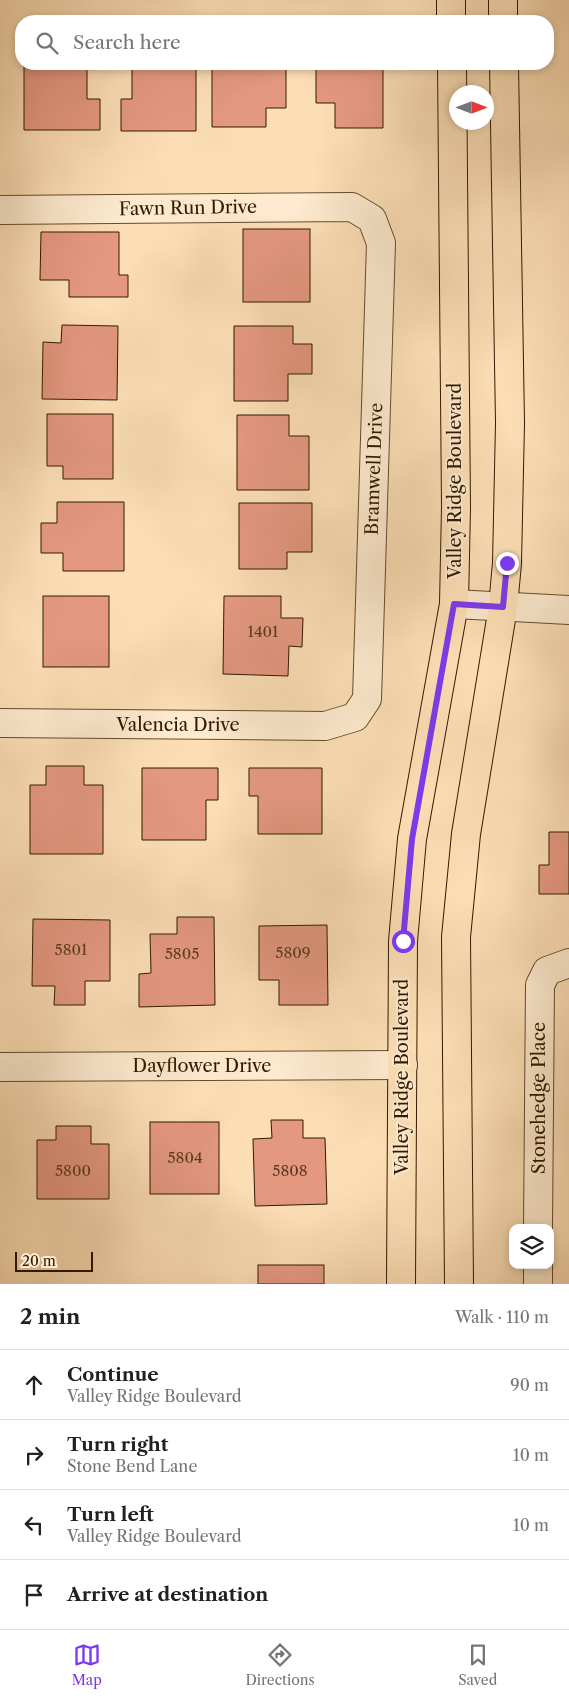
<!DOCTYPE html>
<html lang="en">
<head>
<meta charset="utf-8">
<style>
  :root { --surface:#fff; --page:#f6f6f6; --text:#202124; --muted:#757577; --line:#e0e0e0; --accent:#7c3aed }
  body { margin:0; font-family:"Libre Caslon Text",serif; background:var(--page); color:var(--text) }
  .controls { position:absolute; right:15px; bottom:15px; display:grid; overflow:hidden; border-radius:10px; box-shadow:0 2px 8px #0003 }
  .controls button { width:45px; height:45px; display:grid; place-items:center; padding:0; border:0; border-bottom:1px solid var(--line); background:var(--surface); color:var(--text); font:25px sans-serif }
  .compass { position:absolute; left:449px; top:85px; width:45px; height:45px; border-radius:50%; background:var(--surface); box-shadow:0 2px 8px #0003; rotate:90deg }
  .scale { position:absolute; left:15px; bottom:12px; width:78px; box-sizing:border-box; padding-left:5px; border:2px solid #311a00; border-top:0; font-size:14px; line-height:18px; white-space:nowrap; color:#311a00; -webkit-text-stroke:4px #fdeacf; paint-order:stroke }
  .stop { position:absolute; width:15px; height:15px; margin:-11px; border:4px solid #7c3aed; border-radius:50%; background:#fff }
  .stop.end { background:#7c3aed; border-color:#fff; box-shadow:0 1px 5px #0008 }
  .list { margin:0; padding:0; list-style:none }
  h2 { display:flex; justify-content:space-between; align-items:center; height:65px; margin:0; padding:0 20px; font-size:21px }
  h2 small { font-size:16px; font-weight:400; color:var(--muted) }
  .list li { display:grid; grid-template-columns:32px 1fr auto; gap:15px; align-items:center; box-sizing:border-box; height:70px; padding:0 20px; border-top:1px solid var(--line) }
  .list b { display:block; font-size:19px; white-space:nowrap }
  .list p { margin:0; font-size:16px; white-space:nowrap; color:var(--muted) }
  .list em { font-size:16px; font-style:normal; color:var(--muted) }
  .icon { flex:none; width:28px; height:28px; fill:none; stroke:currentColor; stroke-width:2; stroke-linecap:round; stroke-linejoin:round }
  .map { position:relative; flex:none; width:569px; height:1284px; overflow:hidden }
  .search { position:absolute; background:var(--surface); box-shadow:0 2px 8px #0003; left:15px; right:15px; top:15px; height:55px; display:flex; align-items:center; gap:12px; box-sizing:border-box; padding:0 18px; border-radius:20px; color:var(--muted); font-size:19px }
  .sheet { height:345px; background:var(--surface) }
  nav { display:flex; justify-content:space-around; align-items:center; box-sizing:border-box; height:70px; border-top:1px solid var(--line); background:var(--surface); font-size:14px; color:var(--muted) }
  nav a { display:grid; justify-items:center; gap:2px }
  nav .on { color:var(--accent) }
  .map>svg:first-child { display:block }
</style>
</head>
<body>
<div class="map">
<svg width="569" height="1284" viewBox="0 0 569 1284">
  <rect width="100%" height="100%" fill="#fcdeb5"/>
  <filter id="stains"><feTurbulence type="fractalNoise" baseFrequency=".004" numOctaves="4"/><feColorMatrix values="0 0 0 0 .2 0 0 0 0 .09 0 0 0 0 .02 0 0 0 .5 -.17"/></filter>
  <radialGradient id="worn" r=".72"><stop offset=".6" stop-color="#630" stop-opacity="0"/><stop offset="1" stop-color="#630" stop-opacity=".3"/></radialGradient>
  <g fill="#e49880" stroke="#311a00">
    <path d="M 24,64 L 87,64 L 87,99 L 100,99 L 100,130 L 24,130 Z"/>
    <path d="M 132,64 L 196,64 L 196,131 L 121,131 L 121,99 L 132,99 Z"/>
    <path d="M 212,64 L 286,64 L 286,108 L 266,108 L 266,127 L 212,127 Z"/>
    <path d="M 316,64 L 383,64 L 383,128 L 335,128 L 335,103 L 316,103 Z"/>
    <rect x="243" y="229" width="67" height="73"/>
    <path d="M 41,232 L 119,232 L 119,275 L 128,275 L 128,297 L 69,297 L 69,280 L 40,280 Z"/>
    <path d="M 62,325 L 118,326 L 117,400 L 42,399 L 43,342 L 61,343 Z"/>
    <path d="M 234,326 L 293,326 L 293,344 L 312,344 L 312,374 L 288,374 L 288,401 L 234,401 Z"/>
    <path d="M 47,414 L 113,414 L 113,479 L 63,479 L 63,466 L 47,466 Z"/>
    <path d="M 237,415 L 289,415 L 289,436 L 309,436 L 309,490 L 237,490 Z"/>
    <path d="M 57,502 L 124,502 L 124,571 L 63,571 L 63,553 L 41,553 L 41,523 L 57,523 Z"/>
    <path d="M 239,503 L 312,503 L 312,552 L 287,552 L 287,569 L 239,569 Z"/>
    <rect x="43" y="596" width="66" height="71"/>
    <path d="M 224,596 L 281,596 L 281,618 L 303,618 L 302,647 L 289,646 L 288,676 L 223,674 Z"/>
    <path d="M 46,766 L 84,766 L 84,785 L 103,785 L 103,854 L 30,854 L 30,785 L 46,785 Z"/>
    <path d="M 142,768 L 218,768 L 218,800 L 206,800 L 206,840 L 142,840 Z"/>
    <path d="M 249,768 L 322,768 L 322,834 L 258,834 L 258,796 L 249,796 Z"/>
    <path d="M 549,832 L 569,832 L 569,894 L 539,894 L 539,865 L 549,865 Z"/>
    <path d="M 177,917 L 214,917 L 215,1005 L 139,1007 L 139,974 L 151,973 L 150,934 L 177,934 Z"/>
    <path d="M 33,919 L 110,920 L 110,981 L 85,981 L 85,1005 L 54,1005 L 55,986 L 32,986 Z"/>
    <path d="M 327,925 L 328,1005 L 279,1005 L 279,980 L 259,980 L 259,926 Z"/>
    <path d="M 271,1120 L 303,1120 L 303,1138 L 325,1138 L 327,1204 L 255,1206 L 253,1139 L 272,1138 Z"/>
    <rect x="150" y="1122" width="69" height="72"/>
    <path d="M 56,1126 L 91,1126 L 91,1144 L 109,1144 L 109,1199 L 37,1199 L 37,1140 L 56,1140 Z"/>
    <rect x="258" y="1265" width="66" height="19"/>
  </g>
  <g fill="none" stroke-linecap="round" stroke-linejoin="round">
    <g stroke="#644b2d" stroke-width="30">
      <g id="minor">
        <path d="M 0,210 L 352,207 L 372,219 L 381,243 L 367,699 L 355,717 L 325,726 L 0,723"/>
        <path d="M 454,604 L 569,610"/>
        <path d="M 0,1067 L 403,1065"/>
        <path d="M 538,1228 L 540,985 L 547,971 L 569,963"/>
        <path d="M 538,1284 L 538,1265"/>
      </g>
    </g>
    <g stroke="#311a00" stroke-width="30">
      <g id="major">
        <path d="M 451,0 L 451,21"/>
        <path d="M 503,0 L 503,21"/>
        <path d="M 401,1284 L 403,941 L 412,839 L 454,604 L 456,507 L 452,64"/>
        <path d="M 459,1284 L 456,937 L 466,834 L 503,607 L 507,563 L 510,423 L 504,64"/>
      </g>
    </g>
    <use href="#minor" stroke="#fdeacf" stroke-width="28"/>
    <use href="#major" stroke="#fcdeb5" stroke-width="28"/>
  </g>
  <g fill="none" stroke-linecap="round" stroke-linejoin="round">
    <path stroke="#7c3aed" stroke-width="6" d="M 403,941 L 412,839 L 454,604 L 503,607 L 507,563"/>
  </g>
  <g text-anchor="middle" stroke-width="4" stroke-linejoin="round" paint-order="stroke">
    <g font-size="15" fill="#5e3a20">
      <text x="263" y="637">1401</text>
      <text x="71" y="955">5801</text>
      <text x="293" y="958">5809</text>
      <text x="182" y="959">5805</text>
      <text x="185" y="1163">5804</text>
      <text x="73" y="1176">5800</text>
      <text x="290" y="1176">5808</text>
    </g>
    <g font-size="18" fill="#311a00" stroke="#fdeacf">
      <text transform="translate(188 208) rotate(-1)" y="6">Fawn Run Drive</text>
      <text transform="translate(374 469) rotate(-88)" y="6">Bramwell Drive</text>
      <text transform="translate(455 481) rotate(-90)" y="6">Valley Ridge Boulevard</text>
      <text x="178" y="731">Valencia Drive</text>
      <text x="202" y="1072">Dayflower Drive</text>
      <text transform="translate(402 1077) rotate(-90)" y="6">Valley Ridge Boulevard</text>
      <text transform="translate(539 1098) rotate(-90)" y="6">Stonehedge Place</text>
    </g>
  </g>
  <rect width="100%" height="100%" filter="url(#stains)"/>
  <rect width="100%" height="100%" fill="url(#worn)"/>
</svg>
<div class="controls">
<button><svg class="icon" aria-label="layers" viewBox="0 0 24 24"><path d="M12 4l9 5-9 5-9-5zM3 14l9 5 9-5"/></svg></button>
</div>
<svg class="compass" viewBox="-18 -18 36 36"><path d="M0-13l5 13h-10z" fill="#e53935"/><path d="M0 13l5-13h-10z" fill="#757577"/></svg>
<div class="scale">20 m</div>
<div class="stop" style="left:403px;top:941px"></div>
<div class="stop end" style="left:507px;top:563px"></div>
<div class="search"><svg class="icon" aria-label="search" viewBox="0 0 24 24"><circle cx="10" cy="10" r="6"/><path d="M15 15l6 6"/></svg>Search here</div>
</div>
<section class="sheet">
<h2>2 min<small>Walk · 110 m</small></h2>
<ul class="list">
<li><svg class="icon" aria-label="ahead" viewBox="0 0 24 24"><path d="M12 20V5M6 11l6-6 6 6"/></svg><div><b>Continue</b><p>Valley Ridge Boulevard</p></div><em>90 m</em></li>
<li><svg class="icon" aria-label="right" viewBox="0 0 24 24"><path d="M7 20v-9h11M14 6l5 5-5 5"/></svg><div><b>Turn right</b><p>Stone Bend Lane</p></div><em>10 m</em></li>
<li><svg class="icon" aria-label="left" viewBox="0 0 24 24"><path d="M17 20v-9H6M10 6l-5 5 5 5"/></svg><div><b>Turn left</b><p>Valley Ridge Boulevard</p></div><em>10 m</em></li>
<li><svg class="icon" aria-label="arrive" viewBox="0 0 24 24"><path d="M6 21V4h12l-3 4 3 4H6"/></svg><div><b>Arrive at destination</b></div></li>
</ul>
</section>
<nav>
<a class="on"><svg class="icon" aria-label="map" viewBox="0 0 24 24"><path d="M3 6l6-2 6 2 6-2v14l-6 2-6-2-6 2zM9 4v14M15 6v14"/></svg>Map</a>
<a><svg class="icon" aria-label="directions" viewBox="0 0 24 24"><path d="M12 3l9 9-9 9-9-9zM9 14v-3h6M13 9l2 2-2 2"/></svg>Directions</a>
<a><svg class="icon" aria-label="saved" viewBox="0 0 24 24"><path d="M7 4h10v16l-5-4-5 4z"/></svg>Saved</a>
</nav>
</body>
</html>
